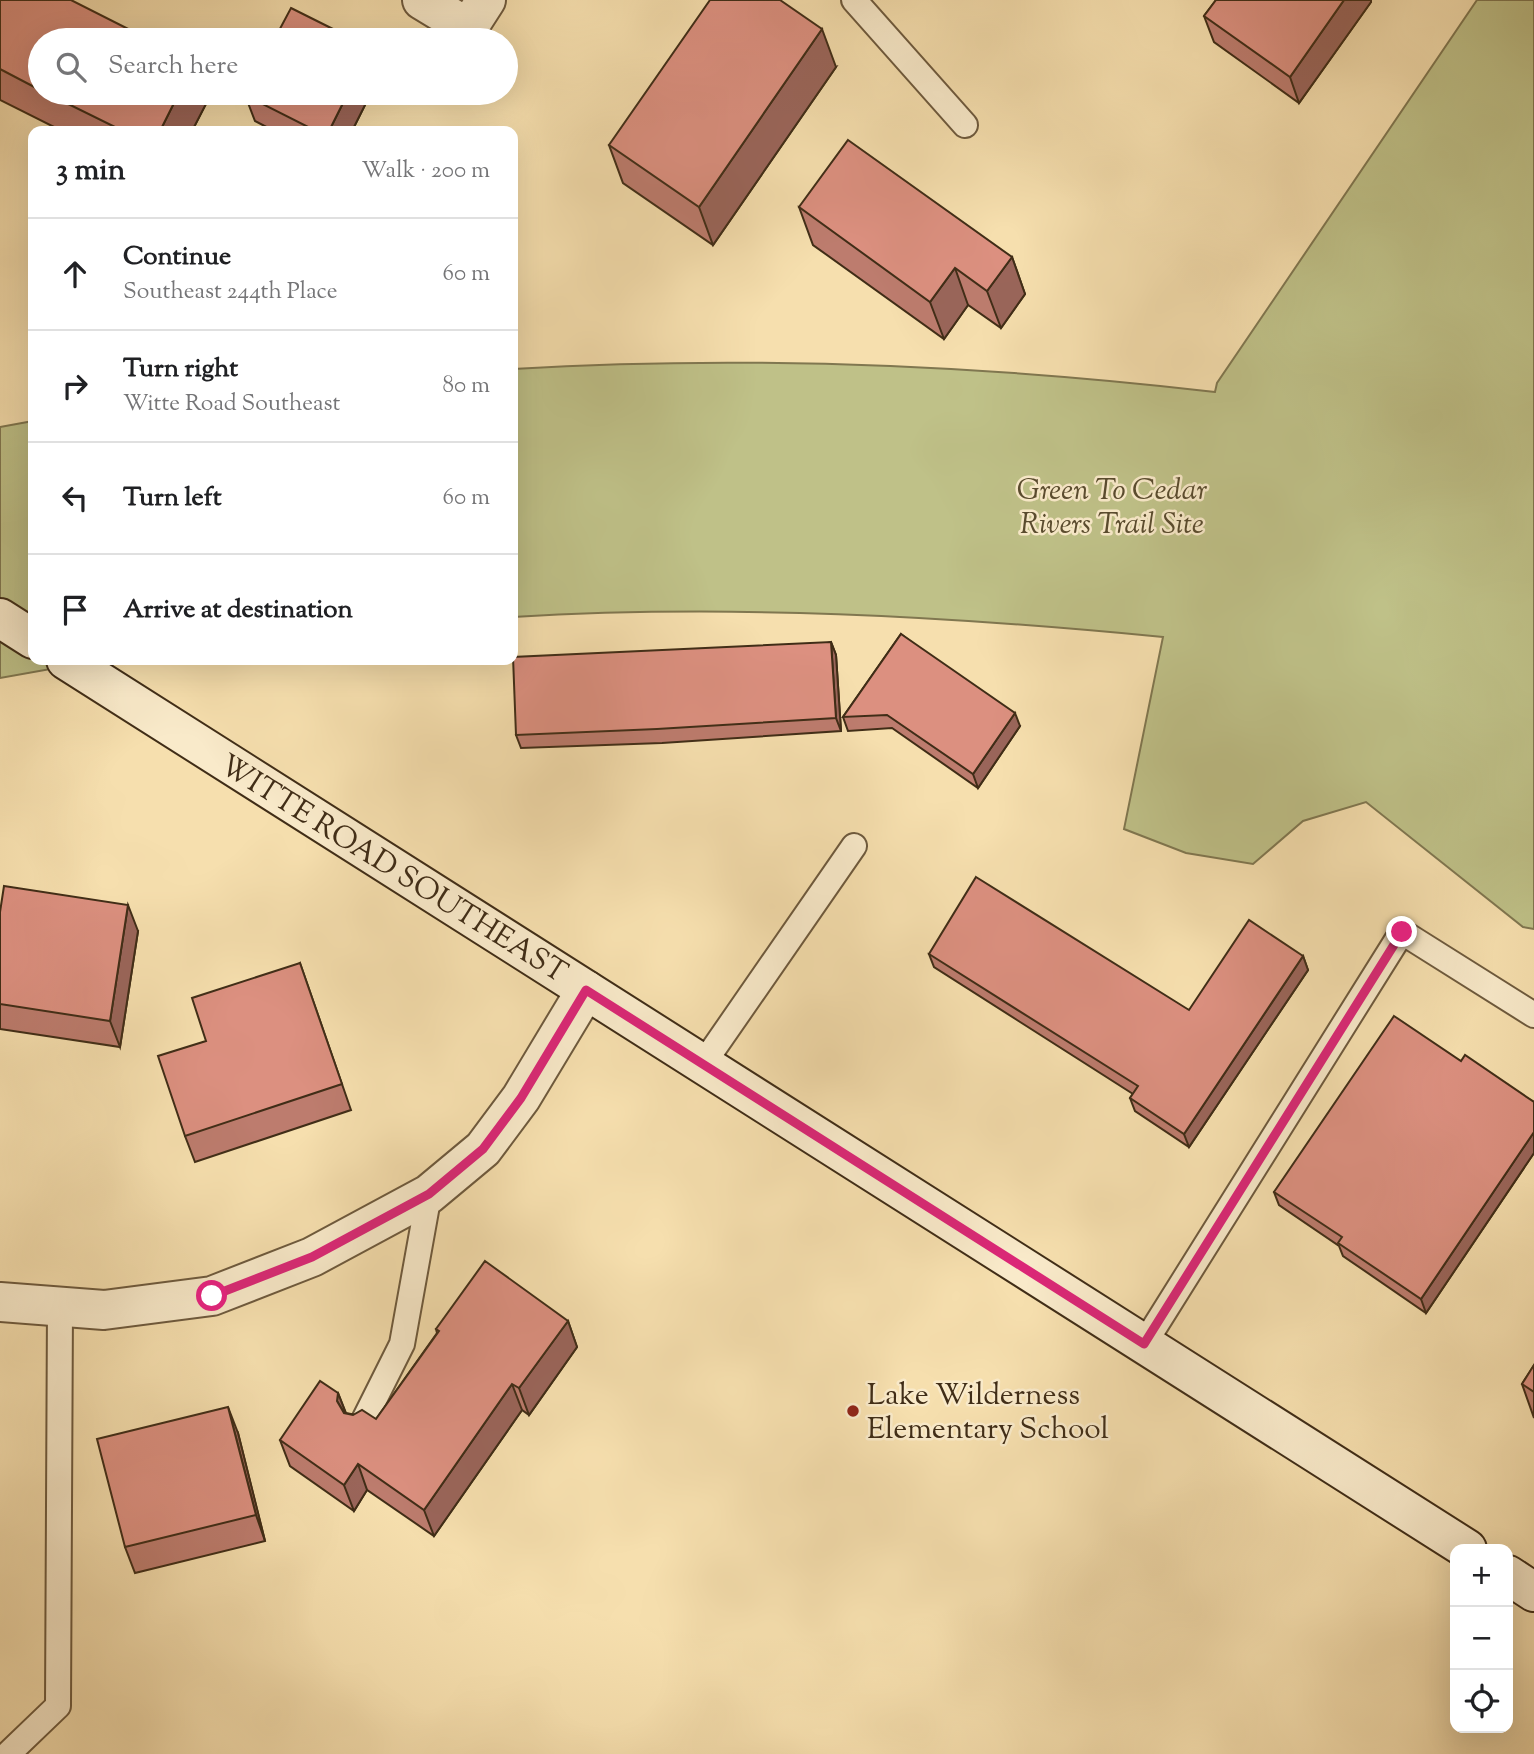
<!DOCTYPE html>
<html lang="en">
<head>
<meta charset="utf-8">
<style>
  :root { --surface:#fff; --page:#f6f6f6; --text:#202124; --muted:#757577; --line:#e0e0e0 }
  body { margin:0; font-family:"Sorts Mill Goudy",serif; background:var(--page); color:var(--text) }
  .controls { position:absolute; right:21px; bottom:21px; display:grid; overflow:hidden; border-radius:14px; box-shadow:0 7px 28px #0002 }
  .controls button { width:63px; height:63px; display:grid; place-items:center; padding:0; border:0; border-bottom:2px solid var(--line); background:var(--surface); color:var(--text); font:35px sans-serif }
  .stop { position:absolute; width:21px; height:21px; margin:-16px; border:5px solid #db2777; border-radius:50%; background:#fff }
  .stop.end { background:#db2777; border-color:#fff; box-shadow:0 2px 7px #0008 }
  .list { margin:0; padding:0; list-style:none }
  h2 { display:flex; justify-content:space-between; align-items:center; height:91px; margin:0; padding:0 28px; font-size:30px }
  h2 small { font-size:23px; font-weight:400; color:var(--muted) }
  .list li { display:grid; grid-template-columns:46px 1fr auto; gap:21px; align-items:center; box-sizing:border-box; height:112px; padding:0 28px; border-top:2px solid var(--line) }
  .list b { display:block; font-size:26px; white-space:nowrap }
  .list p { margin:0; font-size:23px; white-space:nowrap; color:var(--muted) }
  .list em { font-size:23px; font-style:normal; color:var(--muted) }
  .icon { flex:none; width:38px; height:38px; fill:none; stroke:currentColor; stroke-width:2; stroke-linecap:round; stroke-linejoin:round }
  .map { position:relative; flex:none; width:1534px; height:1754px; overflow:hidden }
  .search { position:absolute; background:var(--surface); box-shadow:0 7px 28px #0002; left:28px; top:28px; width:490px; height:77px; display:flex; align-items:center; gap:18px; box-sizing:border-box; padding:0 24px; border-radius:38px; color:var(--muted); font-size:26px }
  .panel { position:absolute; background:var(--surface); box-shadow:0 7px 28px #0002; left:28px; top:126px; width:490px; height:539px; border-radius:14px }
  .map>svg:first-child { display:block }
</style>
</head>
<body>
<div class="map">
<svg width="1534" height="1754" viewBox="0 0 1534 1754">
  <rect width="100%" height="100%" fill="#f6dfae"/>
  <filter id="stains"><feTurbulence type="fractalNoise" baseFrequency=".00286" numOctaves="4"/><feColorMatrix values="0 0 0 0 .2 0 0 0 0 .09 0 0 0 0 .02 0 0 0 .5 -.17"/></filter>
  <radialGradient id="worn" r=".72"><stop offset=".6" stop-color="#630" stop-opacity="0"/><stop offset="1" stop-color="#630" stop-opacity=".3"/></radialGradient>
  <g fill="#bfc188" stroke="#807750" stroke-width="2">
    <path d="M 1477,0 L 1534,0 L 1534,929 L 1523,927 L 1366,802 L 1303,821 L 1253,864 L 1186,853 L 1124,829 L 1163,637 C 947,616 730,604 513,617 L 513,369 C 746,355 983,365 1215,392 L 1217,383 Z"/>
    <path d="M 33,421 L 33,660 L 101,660 L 0,678 L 0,427 Z"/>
  </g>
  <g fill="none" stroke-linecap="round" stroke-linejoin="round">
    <g stroke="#6e5a3d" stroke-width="28">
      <g id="lane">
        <path d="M 854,0 L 965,125"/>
        <path d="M 703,1064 L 854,846"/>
        <path d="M 1144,1344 L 1402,932 L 1534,1015"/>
        <path d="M 361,1426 L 402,1344 L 429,1194"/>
        <path d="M 8,1754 L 58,1706 L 60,1307"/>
      </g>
    </g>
    <g stroke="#6e5a3d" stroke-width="42">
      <g id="street">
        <path d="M 422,0 L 468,28 L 486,0"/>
        <path d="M 0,1302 L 104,1310 L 212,1296 L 312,1257 L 429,1194 L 483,1149 L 521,1098 L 586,990"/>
      </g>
    </g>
    <g stroke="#402d17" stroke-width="42">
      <g id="secondary">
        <path d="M 0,618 L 33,639"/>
        <path d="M 66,660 L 1467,1549"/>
        <path d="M 1508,1575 L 1534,1592"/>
      </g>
    </g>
    <use href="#lane" stroke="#f9eaca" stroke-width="24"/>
    <use href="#street" stroke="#f9eaca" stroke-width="38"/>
    <use href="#secondary" stroke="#f9eaca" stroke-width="38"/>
  </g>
  <g fill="#bd7c6e" stroke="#402d17" stroke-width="2">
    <path d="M 0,0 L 40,40 L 40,93 L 205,93 L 208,100 L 192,131 L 62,131 L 0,100 Z"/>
    <path d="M 1216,0 L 1371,0 L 1371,2 L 1299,103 L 1214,42 L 1204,16 Z"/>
    <path d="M 836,67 L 713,245 L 623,183 L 609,145 Z"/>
    <path d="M 247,93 L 371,93 L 352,131 L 274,131 L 255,121 L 245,95 Z"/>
    <path d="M 799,207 L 1012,257 L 1025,294 L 1001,328 L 968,305 L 944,339 L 813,245 Z"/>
    <path d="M 901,634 L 1020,726 L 978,788 L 892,728 L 848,731 L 843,717 Z"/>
    <path d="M 831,642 L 836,655 L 841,731 L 662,743 L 521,748 L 516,735 Z"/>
    <path d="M 0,912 L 138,931 L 120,1047 L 0,1029 Z"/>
    <path d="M 929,954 L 1189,1010 L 1303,956 L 1308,970 L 1189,1147 L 1135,1111 L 1130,1098 L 1133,1094 L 934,967 Z"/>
    <path d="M 300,963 L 351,1110 L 195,1162 L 185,1136 L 206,1041 Z"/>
    <path d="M 1461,1061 L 1534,1102 L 1534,1153 L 1426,1313 L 1343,1256 L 1339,1246 L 1279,1205 L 1274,1192 Z"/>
    <path d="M 568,1321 L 577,1347 L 529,1415 L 522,1410 L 434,1536 L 367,1490 L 354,1511 L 290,1466 L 280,1440 L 338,1393 L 346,1413 L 376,1419 L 437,1333 L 436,1329 Z"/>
    <path d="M 1534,1365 L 1534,1418 L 1522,1384 Z"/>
    <path d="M 238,1433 L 265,1541 L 135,1573 L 125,1547 Z"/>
  </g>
  <g fill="#9a655a" stroke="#402d17" stroke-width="2">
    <path d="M 1344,0 L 1371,0 L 1371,2 L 1299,103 L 1290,77 Z"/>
    <path d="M 822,29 L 836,67 L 713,245 L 699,207 Z"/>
    <path d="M 179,93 L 205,93 L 208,100 L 192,131 L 160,131 Z"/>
    <path d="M 348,93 L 371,93 L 352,131 L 329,131 Z"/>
    <path d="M 1012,257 L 1025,294 L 1001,328 L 987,291 Z"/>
    <path d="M 955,268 L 968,305 L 944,339 L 930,302 Z"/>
    <path d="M 831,642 L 836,655 L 841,731 L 836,718 Z"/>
    <path d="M 1015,713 L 1020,726 L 978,788 L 973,774 Z"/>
    <path d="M 128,905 L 138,931 L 120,1047 L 110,1021 Z"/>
    <path d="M 1303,956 L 1308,970 L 1189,1147 L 1184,1134 Z"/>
    <path d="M 1534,1132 L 1534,1153 L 1426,1313 L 1421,1299 Z"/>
    <path d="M 568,1321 L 577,1347 L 529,1415 L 519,1388 Z"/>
    <path d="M 512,1384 L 522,1410 L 434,1536 L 424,1510 Z"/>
    <path d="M 338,1393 L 348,1419 L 337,1401 Z"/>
    <path d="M 228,1407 L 238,1433 L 265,1541 L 256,1515 Z"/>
    <path d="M 358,1464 L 367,1490 L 354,1511 L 344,1485 Z"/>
  </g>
  <g fill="#dc9080" stroke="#402d17" stroke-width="2">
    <path d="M 0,0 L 71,0 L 150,40 L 40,40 L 40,90 L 0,69 Z"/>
    <path d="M 710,0 L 780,0 L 822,29 L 699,207 L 609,145 Z"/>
    <path d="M 1216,0 L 1344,0 L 1290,77 L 1204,16 Z"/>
    <path d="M 291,8 L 355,40 L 274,40 Z"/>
    <path d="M 46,93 L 179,93 L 160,131 L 123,131 Z"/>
    <path d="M 247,93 L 348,93 L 329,131 L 316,131 L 245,95 Z"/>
    <path d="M 848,140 L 1012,257 L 987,291 L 955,268 L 930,302 L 799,207 Z"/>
    <path d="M 901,634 L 1015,713 L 973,774 L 887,715 L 843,717 Z"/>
    <path d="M 831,642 L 836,718 L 657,729 L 516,735 L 513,657 Z"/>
    <path d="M 976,877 L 1189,1010 L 1249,920 L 1303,956 L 1184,1134 L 1130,1098 L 1138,1086 L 929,954 Z"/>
    <path d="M 4,886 L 128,905 L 110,1021 L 0,1004 L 0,912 Z"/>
    <path d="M 300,963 L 342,1084 L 185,1136 L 158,1056 L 206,1041 L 192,998 Z"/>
    <path d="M 1394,1016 L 1461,1061 L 1465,1055 L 1534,1102 L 1534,1132 L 1421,1299 L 1338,1243 L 1342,1237 L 1274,1192 Z"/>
    <path d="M 485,1261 L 568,1321 L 519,1388 L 512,1384 L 424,1510 L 358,1464 L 344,1485 L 280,1440 L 320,1381 L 338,1393 L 337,1401 L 344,1413 L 353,1415 L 362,1410 L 376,1419 L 439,1331 L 436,1329 Z"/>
    <path d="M 1534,1365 L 1534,1392 L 1522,1384 Z"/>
    <path d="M 228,1407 L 256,1515 L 125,1547 L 97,1439 Z"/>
  </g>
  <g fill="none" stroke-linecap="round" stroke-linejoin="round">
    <path stroke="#db2777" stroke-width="9" d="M 212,1296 L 312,1257 L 429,1194 L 483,1149 L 521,1098 L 586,990 L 1144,1344 L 1402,932"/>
  </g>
  <circle fill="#8f2418" stroke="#f9eaca" stroke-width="2.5" cx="853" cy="1411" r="7"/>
  <g text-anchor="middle" stroke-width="5" stroke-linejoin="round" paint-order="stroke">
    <g font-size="30" font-style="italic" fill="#594b2e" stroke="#f9eaca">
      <text x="1112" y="499">Green To Cedar<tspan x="1112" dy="34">Rivers Trail Site</tspan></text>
    </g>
    <g font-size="30" fill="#402d17" stroke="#f9eaca">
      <text transform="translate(394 868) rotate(32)" y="10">WITTE ROAD SOUTHEAST</text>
    </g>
    <g font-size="30" fill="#402d17" stroke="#f9eaca" text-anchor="start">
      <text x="867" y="1404">Lake Wilderness<tspan x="867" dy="34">Elementary School</tspan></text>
    </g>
  </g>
  <rect width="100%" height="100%" filter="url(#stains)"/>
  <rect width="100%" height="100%" fill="url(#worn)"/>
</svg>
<div class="controls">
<button>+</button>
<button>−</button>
<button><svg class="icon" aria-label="locate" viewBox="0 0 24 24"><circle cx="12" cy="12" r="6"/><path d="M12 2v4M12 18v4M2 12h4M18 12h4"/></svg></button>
</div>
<div class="stop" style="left:212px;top:1296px"></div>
<div class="stop end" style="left:1402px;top:932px"></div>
<div class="search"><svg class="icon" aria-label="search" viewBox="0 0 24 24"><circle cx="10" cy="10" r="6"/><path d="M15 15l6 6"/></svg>Search here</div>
<section class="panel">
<h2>3 min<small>Walk · 200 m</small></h2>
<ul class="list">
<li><svg class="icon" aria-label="ahead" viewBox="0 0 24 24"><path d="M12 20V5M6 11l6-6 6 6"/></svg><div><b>Continue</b><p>Southeast 244th Place</p></div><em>60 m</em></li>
<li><svg class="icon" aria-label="right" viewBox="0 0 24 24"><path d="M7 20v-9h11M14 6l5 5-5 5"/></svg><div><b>Turn right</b><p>Witte Road Southeast</p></div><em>80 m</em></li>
<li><svg class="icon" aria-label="left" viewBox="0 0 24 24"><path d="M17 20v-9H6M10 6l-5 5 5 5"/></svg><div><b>Turn left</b></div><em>60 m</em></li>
<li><svg class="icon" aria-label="arrive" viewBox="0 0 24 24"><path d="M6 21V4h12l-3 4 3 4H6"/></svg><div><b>Arrive at destination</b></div></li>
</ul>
</section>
</div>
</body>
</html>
